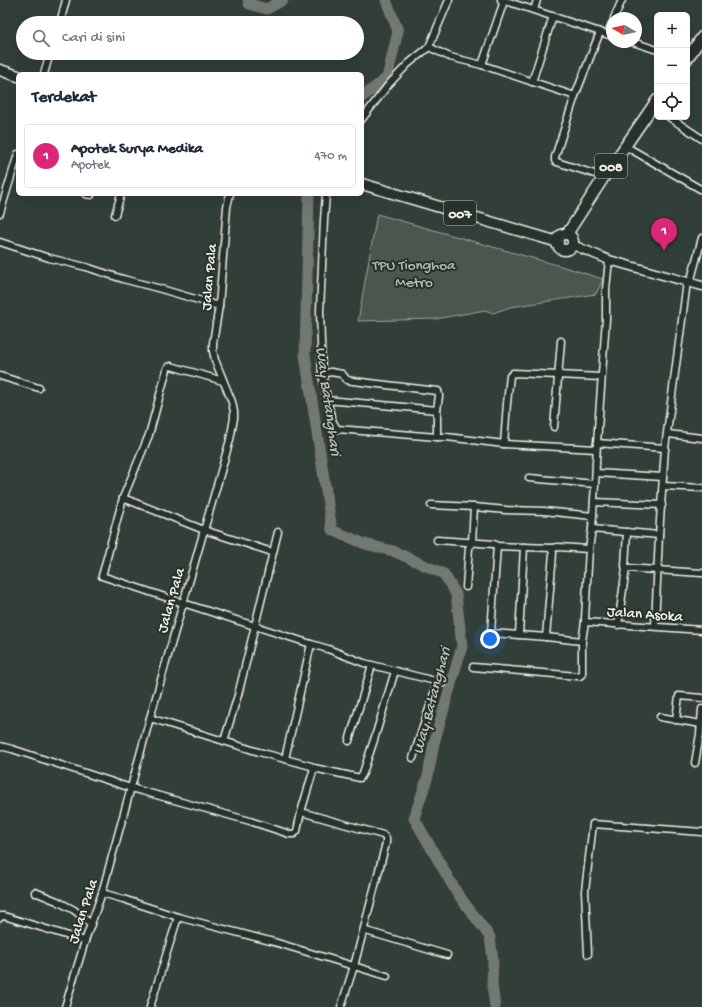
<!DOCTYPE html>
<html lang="id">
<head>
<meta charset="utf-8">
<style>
  :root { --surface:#fff; --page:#f2f2f3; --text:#1f2937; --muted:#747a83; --line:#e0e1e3; --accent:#db2777 }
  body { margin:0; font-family:"Gochi Hand",sans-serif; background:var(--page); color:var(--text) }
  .controls { position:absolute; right:12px; top:12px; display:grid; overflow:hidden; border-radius:6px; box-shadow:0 4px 16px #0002 }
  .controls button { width:36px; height:36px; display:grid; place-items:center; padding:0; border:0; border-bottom:1px solid var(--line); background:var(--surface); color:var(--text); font:20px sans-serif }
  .compass { position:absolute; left:606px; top:12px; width:36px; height:36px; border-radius:50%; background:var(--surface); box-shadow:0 4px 16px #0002; rotate:279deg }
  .you { position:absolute; left:490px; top:639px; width:14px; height:14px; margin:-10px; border:3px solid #fff; border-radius:50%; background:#1a73e8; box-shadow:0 0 0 6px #1a73e833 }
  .badge { display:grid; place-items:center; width:26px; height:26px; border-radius:50%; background:var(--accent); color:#fff; font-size:13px; font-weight:700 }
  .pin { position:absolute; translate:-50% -33px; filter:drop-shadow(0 1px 2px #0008) }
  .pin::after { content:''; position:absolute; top:21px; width:14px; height:12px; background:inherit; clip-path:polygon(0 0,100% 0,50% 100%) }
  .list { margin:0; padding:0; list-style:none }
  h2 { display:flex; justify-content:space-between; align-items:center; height:52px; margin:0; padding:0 16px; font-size:17px }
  h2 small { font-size:13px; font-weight:400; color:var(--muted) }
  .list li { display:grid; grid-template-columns:26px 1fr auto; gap:12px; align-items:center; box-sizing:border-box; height:64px; margin:0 8px 8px; padding:0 8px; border:1px solid var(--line); border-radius:6px }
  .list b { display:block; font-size:15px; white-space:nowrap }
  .list p { margin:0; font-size:13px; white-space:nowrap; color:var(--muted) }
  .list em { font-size:13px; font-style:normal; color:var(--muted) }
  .icon { flex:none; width:22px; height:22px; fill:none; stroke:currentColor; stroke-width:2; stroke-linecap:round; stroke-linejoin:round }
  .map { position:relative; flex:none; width:702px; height:1007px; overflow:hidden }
  .search { position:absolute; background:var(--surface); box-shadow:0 4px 16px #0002; left:16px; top:16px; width:348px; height:44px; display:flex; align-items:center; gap:10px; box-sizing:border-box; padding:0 14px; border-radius:22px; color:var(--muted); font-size:15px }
  .panel { position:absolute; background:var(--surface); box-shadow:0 4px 16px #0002; left:16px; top:72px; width:348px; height:124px; border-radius:6px }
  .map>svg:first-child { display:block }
</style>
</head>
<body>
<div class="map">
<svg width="702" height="1007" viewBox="0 0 702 1007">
  <rect width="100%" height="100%" fill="#323e38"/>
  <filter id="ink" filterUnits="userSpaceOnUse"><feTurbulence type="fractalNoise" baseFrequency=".025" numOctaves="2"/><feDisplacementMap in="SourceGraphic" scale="8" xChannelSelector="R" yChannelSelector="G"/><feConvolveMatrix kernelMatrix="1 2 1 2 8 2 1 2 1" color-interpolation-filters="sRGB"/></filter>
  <g filter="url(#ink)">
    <path fill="#4c564f" stroke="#a0a49c" d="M 377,214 L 571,269 L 603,279 L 596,294 L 510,307 L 493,313 L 485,310 L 436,319 L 358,321 Z"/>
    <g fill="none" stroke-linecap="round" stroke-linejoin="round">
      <g stroke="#727972" stroke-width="11">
        <path d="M 248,0 L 249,4 L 267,9 L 283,0"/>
        <path d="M 362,97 L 387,78 L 398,31 L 386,0"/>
        <path d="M 309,194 L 305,355 L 332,530 L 365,544 L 393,551 L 444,574 L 456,594 L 462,646 L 434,743 L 428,776 L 414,818 L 457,893 L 490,937 L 493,960 L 492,984 L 495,1007"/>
      </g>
      <g stroke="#f4f1e8" stroke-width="9">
        <g id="minor">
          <path d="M 501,0 L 512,3 L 612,36"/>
          <path d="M 534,10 L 537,0"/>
          <path d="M 614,18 L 622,0"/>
          <path d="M 60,23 L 66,0"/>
          <path d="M 600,32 L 575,96 L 555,157 L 555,161 L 557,162 L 604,177"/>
          <path d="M 608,34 L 612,23"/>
          <path d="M 633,42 L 657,50"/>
          <path d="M 429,47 L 450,57 L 482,65 L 575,96"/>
          <path d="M 482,65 L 504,1"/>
          <path d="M 44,74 L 50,53"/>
          <path d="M 532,82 L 553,16"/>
          <path d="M 669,117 L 702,139"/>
          <path d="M 362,119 L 389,84 L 408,64 L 429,47 L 449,0"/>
          <path d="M 625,146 L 702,190"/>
          <path d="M 86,194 L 91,195 L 91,194"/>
          <path d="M 326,194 L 324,220 L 320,311 L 322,374 L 330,412 L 333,422 L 337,429 L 437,437"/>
          <path d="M 0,213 L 18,154"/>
          <path d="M 115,215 L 121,194"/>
          <path d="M 0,242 L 49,258 L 86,267 L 123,279 L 161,289 L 219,306"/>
          <path d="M 690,283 L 702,238"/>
          <path d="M 322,374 L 331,372 L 342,374 L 347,380 L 353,381 L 437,391 L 438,391 L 439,396 L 437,410 L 437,437 L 447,437 L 504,444 L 596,449"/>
          <path d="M 0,376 L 39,388"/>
          <path d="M 223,381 L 171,366 L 168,367 L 167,369 L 149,435 L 123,498 L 102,576 L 183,603 L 311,644 L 328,649 L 364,663 L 443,683"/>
          <path d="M 327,400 L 437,410"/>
          <path d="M 554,427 L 561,341"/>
          <path d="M 668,434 L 702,438"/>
          <path d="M 597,443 L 665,448"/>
          <path d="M 504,444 L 507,403 L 510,376 L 513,373 L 601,377"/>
          <path d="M 596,473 L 663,477"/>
          <path d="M 529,478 L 595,484"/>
          <path d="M 663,486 L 702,488"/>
          <path d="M 123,498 L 204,530 L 272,552"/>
          <path d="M 594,502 L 662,505"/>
          <path d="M 431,505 L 474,507 L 506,510 L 544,511 L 593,516"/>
          <path d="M 592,529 L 659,535"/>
          <path d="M 437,540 L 494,544 L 497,546 L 552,548 L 558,547 L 589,549"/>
          <path d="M 497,546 L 491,632 L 492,633 L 546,637 L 582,641"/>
          <path d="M 626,568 L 702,573"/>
          <path d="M 466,587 L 469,548 L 472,542 L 474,507"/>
          <path d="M 585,622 L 702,630"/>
          <path d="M 618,625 L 626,568 L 625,566 L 627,532"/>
          <path d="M 655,626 L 659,535 L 665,448 L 687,282"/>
          <path d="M 519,635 L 524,547"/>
          <path d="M 546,637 L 553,553 L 552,548"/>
          <path d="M 473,667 L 577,676 L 580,676 L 582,674 L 582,641 L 585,622 L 585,618 L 589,549 L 592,529 L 595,484 L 597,443 L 606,319 L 606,289 L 609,260"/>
          <path d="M 660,717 L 701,724"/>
          <path d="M 150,718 L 259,752 L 311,766 L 314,768 L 360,778 L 363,773 L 374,740 L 395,671"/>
          <path d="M 676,720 L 679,696 L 702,698"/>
          <path d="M 224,741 L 238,695 L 278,532"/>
          <path d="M 349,741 L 372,665"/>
          <path d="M 0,746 L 12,749 L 131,788 L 250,821 L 289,834 L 294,834 L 297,831 L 301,812 L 314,768"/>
          <path d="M 413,758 L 438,681"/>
          <path d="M 285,759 L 311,644"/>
          <path d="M 695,763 L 700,734 L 702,709"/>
          <path d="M 301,812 L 383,835 L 386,838 L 386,843 L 363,932"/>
          <path d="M 35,893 L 35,892 L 57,901 L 74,910 L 91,924"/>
          <path d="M 102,893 L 123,899 L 178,917 L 274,942 L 387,976"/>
          <path d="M 0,918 L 1,916 L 4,916 L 85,941"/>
          <path d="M 588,954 L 585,891 L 593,824 L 702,832"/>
          <path d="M 65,1007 L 85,941 L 102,893 L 150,718 L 230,440 L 234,418 L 234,412 L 232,402 L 215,360 L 213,351 L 213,343 L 219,306 L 227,207 L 230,194"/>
          <path d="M 150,1007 L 178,917"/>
          <path d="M 341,1007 L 354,966 L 363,932 L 366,931 L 447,955"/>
        </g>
      </g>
      <g stroke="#f4f1e8" stroke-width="11">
        <path id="tertiary" d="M 573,245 L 609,260 L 702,286"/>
      </g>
      <g stroke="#f4f1e8" stroke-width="13">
        <g id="primary">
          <path d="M 687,59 L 702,37"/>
          <path d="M 0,70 L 18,76"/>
          <path d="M 362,184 L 558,242"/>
          <path d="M 567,234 L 604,177 L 657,100"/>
          <circle cx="565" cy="242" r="8"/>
        </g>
      </g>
      <use href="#minor" stroke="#26332d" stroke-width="6"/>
      <use href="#tertiary" stroke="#26332d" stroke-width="8"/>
      <use href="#primary" stroke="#26332d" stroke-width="10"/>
    </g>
  </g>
  <g text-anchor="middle" stroke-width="4" stroke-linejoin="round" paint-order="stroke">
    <g fill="#26332d" stroke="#b6b8b0" stroke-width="1">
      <rect x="595" y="154" width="32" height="24" rx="3"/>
      <rect x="444" y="201" width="32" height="24" rx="3"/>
    </g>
    <g font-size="14" font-weight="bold" fill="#f4f1e8">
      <text x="611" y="171">008</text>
      <text x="460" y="218">007</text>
    </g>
    <g font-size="15" fill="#b9bbb2" stroke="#26332d">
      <text x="414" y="269">TPU Tionghoa<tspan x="414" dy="17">Metro</tspan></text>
    </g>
    <g font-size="15" fill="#f4f1e8" stroke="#26332d">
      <text transform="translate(208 277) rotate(-85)" y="5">Jalan Pala</text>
      <text transform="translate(170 600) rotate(-74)" y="5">Jalan Pala</text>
      <text transform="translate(645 613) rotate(4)" y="5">Jalan Asoka</text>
      <text transform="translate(82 911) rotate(-72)" y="5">Jalan Pala</text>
    </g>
    <g font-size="16" font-style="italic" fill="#babbb3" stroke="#26332d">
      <text transform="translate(330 401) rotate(82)" y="6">Way Batanghari</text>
      <text transform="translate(430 700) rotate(-75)" y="6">Way Batanghari</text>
    </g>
  </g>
</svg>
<div class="controls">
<button>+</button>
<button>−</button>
<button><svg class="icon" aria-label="locate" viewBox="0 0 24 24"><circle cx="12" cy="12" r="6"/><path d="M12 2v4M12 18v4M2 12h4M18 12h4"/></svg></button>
</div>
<svg class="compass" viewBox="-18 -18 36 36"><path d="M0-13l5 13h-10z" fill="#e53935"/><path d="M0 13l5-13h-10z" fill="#747a83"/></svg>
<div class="you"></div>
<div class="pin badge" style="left:664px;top:251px">1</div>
<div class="search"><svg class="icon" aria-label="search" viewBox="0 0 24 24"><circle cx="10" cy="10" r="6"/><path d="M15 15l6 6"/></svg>Cari di sini</div>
<section class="panel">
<h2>Terdekat<small></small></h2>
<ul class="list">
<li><span class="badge">1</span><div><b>Apotek Surya Medika</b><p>Apotek</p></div><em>470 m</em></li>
</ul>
</section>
</div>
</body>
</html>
